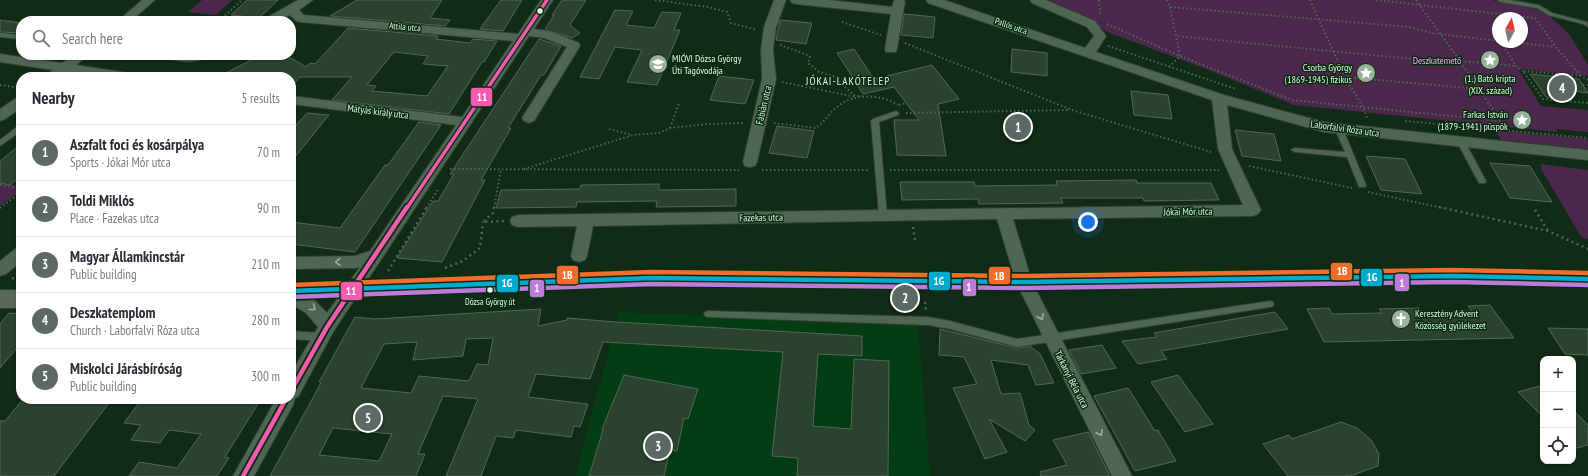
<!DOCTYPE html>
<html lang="en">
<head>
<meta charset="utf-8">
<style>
  :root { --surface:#fff; --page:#f7f7f7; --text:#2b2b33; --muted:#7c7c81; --line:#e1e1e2; --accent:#5c6862 }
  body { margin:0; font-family:"PT Sans Narrow",sans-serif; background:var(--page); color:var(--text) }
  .controls { position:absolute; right:12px; bottom:12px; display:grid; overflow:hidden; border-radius:8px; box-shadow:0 1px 3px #0004 }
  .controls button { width:36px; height:36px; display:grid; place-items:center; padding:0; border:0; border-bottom:1px solid var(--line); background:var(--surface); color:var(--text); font:20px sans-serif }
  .compass { position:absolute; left:1492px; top:12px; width:36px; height:36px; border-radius:50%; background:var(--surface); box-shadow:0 1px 3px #0004; rotate:8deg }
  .you { position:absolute; left:1088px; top:222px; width:14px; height:14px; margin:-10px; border:3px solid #fff; border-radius:50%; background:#1a73e8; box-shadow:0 0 0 6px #1a73e833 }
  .badge { display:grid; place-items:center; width:26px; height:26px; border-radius:50%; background:var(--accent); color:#fff; font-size:13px; font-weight:700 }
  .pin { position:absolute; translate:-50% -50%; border:2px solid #fff; box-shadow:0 1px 4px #0006 }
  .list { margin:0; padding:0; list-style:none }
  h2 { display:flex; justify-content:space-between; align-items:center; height:52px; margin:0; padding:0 16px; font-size:17px }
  h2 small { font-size:13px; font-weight:400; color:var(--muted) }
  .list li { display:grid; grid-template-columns:26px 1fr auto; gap:12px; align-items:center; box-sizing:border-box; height:56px; padding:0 16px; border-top:1px solid var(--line) }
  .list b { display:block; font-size:15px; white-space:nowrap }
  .list p { margin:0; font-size:13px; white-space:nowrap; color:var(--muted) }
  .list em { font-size:13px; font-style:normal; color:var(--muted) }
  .icon { flex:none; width:22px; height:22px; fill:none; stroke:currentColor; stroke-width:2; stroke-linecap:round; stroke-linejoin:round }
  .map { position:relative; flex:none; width:1588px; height:476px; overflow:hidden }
  .search { position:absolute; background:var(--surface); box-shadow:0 1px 3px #0004; left:16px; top:16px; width:280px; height:44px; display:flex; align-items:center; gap:10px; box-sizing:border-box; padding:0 14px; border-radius:16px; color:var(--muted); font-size:15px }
  .panel { position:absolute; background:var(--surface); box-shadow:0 1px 3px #0004; left:16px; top:72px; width:280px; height:332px; border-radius:16px }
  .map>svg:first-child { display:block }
</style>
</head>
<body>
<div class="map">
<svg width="1588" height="476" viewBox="0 0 1588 476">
  <rect width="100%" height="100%" fill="#102b16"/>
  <path fill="#043c13" d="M 619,312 L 918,324 L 930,476 L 575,476 Z"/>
  <g fill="#4b284c" fill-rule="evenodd">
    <path d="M 202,0 L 232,0 L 216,15 L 188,12 Z"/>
    <path d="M 1043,0 L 1492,0 L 1544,11 L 1569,34 L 1588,65 L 1588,76 L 1518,69 L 1541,106 L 1588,110 L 1588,132 L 1556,129 L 1558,132 L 1294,105 L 1206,69 L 1107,32 L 1093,22 ZM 1498,18 L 1522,18 L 1522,42 L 1498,42 Z"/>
    <path d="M 1495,130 L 1588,139 L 1588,149 L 1501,140 Z"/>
    <path d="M 1541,164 L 1588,170 L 1588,239 L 1582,238 L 1541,169 Z"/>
    <path d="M 0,181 L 21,187 L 21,190 L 0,206 Z"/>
  </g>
  <g fill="#2c4330" stroke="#536957" fill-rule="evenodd">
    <path d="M 247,0 L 278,0 L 259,18 L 231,15 Z"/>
    <path d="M 357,0 L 442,0 L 430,18 L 450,20 L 445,26 L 330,16 Z"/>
    <path d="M 501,0 L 522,0 L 503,31 L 480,29 Z"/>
    <path d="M 562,0 L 586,0 L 570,25 L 580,33 L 572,38 L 545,29 L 554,15 L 552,15 Z"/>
    <path d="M 615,10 L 633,11 L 626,25 L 654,28 L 662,12 L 681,13 L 674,30 L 680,30 L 657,85 L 627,82 L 642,50 L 615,47 L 599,79 L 580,77 Z"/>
    <path d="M 904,14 L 935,17 L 933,38 L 901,35 Z"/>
    <path d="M 0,20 L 21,23 L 21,33 L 0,32 Z"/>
    <path d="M 780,20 L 812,23 L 806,44 L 776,40 Z"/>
    <path d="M 348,28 L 438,36 L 436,39 L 470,43 L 473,39 L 497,41 L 484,62 L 482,62 L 449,114 L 332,100 L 352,77 L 300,77 L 291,87 L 291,77 L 218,77 L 261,55 L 286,55 L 306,67 L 310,63 L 315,64 ZM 394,52 L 428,56 L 423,64 L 448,66 L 427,96 L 372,91 L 376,86 L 367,85 Z"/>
    <path d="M 539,39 L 561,46 L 544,75 L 541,75 L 508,128 L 511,128 L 481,180 L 485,180 L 442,262 L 397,258 L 433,201 L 438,201 L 454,174 L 450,174 Z"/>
    <path d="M 854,49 L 874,79 L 932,65 L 959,99 L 938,104 L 946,156 L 897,155 L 894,120 L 919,120 L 894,87 L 863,94 L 837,53 Z"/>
    <path d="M 1012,49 L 1047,53 L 1047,76 L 1011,72 Z"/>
    <path d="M 1530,74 L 1579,79 L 1588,93 L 1565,90 L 1572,100 L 1546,97 Z"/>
    <path d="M 719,76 L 754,80 L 745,104 L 710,100 Z"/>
    <path d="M 1131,91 L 1168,95 L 1172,119 L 1134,115 Z"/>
    <path d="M 307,113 L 329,115 L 291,162 L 291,131 Z"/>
    <path d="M 419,122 L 441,125 L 355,252 L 291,244 L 291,222 L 340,228 L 385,165 L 388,165 Z"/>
    <path d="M 777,126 L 814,131 L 807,158 L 769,153 Z"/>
    <path d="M 1235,130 L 1274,134 L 1281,161 L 1242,156 Z"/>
    <path d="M 21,144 L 21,176 L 10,185 L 0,183 L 0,161 Z"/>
    <path d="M 1366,156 L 1405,159 L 1422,194 L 1381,190 Z"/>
    <path d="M 1490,163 L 1530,166 L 1552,202 L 1510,198 Z"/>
    <path d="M 1136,180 L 1137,183 L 1211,183 L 1219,200 L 1144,201 L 1143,198 L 1061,198 L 1063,203 L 979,204 L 978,199 L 902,200 L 900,182 L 974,182 L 975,186 L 1057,185 L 1056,181 Z"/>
    <path d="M 659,184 L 659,190 L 736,189 L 736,206 L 656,207 L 657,201 L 577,202 L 576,207 L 496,208 L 501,190 L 580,189 L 581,185 Z"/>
    <path d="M 1490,305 L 1514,338 L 1324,342 L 1307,309 L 1329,308 L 1332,314 L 1382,313 L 1379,309 L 1419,308 L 1422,312 L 1472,311 L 1468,306 Z"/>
    <path d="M 541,309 L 538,326 L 567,320 L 567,318 L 616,322 L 862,336 L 862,356 L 818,354 L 813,426 L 851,429 L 854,359 L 889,361 L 888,476 L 797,476 L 798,458 L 772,456 L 783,352 L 603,342 L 590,379 L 536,374 L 528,397 L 588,404 L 580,427 L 574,426 L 571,437 L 516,430 L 513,438 L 496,436 L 481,476 L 446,476 L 478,399 L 443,396 L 418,454 L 425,454 L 416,476 L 270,476 L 321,383 L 319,382 L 355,317 L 375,319 ZM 493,338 L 488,365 L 477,364 L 469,381 L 419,376 L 411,393 L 361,388 L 384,344 L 417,342 L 413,360 L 463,356 L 466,339 ZM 333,428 L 392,434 L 379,461 L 319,455 Z"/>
    <path d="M 1275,312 L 1288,329 L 1161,351 L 1167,359 L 1138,364 L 1122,341 L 1157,337 L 1154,333 Z"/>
    <path d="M 9,313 L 21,314 L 21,343 L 0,368 L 0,324 Z"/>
    <path d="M 1548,328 L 1588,329 L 1588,355 L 1565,354 Z"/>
    <path d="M 940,329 L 1017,348 L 1030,346 L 1040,354 L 1054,383 L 1036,385 L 1028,365 L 991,360 L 1001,394 L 1020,393 L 1029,425 L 1035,430 L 1025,441 L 989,419 L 1007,452 L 985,459 L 953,388 L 977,384 L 964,357 L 939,355 Z"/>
    <path d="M 1102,345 L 1116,368 L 1081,374 L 1069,350 Z"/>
    <path d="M 624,375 L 698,389 L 688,419 L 684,418 L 677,451 L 670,450 L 664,476 L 589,476 L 603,430 L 602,429 Z"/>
    <path d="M 1178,375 L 1213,424 L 1185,432 L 1151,382 Z"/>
    <path d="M 1543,385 L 1543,417 L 1518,392 Z"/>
    <path d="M 1128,388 L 1155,431 L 1158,430 L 1176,461 L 1135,471 L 1094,396 Z"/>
    <path d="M 23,399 L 112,399 L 54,476 L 0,476 L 0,421 L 5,421 Z"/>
    <path d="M 142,399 L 261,399 L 225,457 L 229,458 L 217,476 L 129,476 L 139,462 L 177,468 L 201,434 L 169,430 L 160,443 L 131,440 L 141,425 L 124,423 Z"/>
    <path d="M 1573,410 L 1588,425 L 1588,445 L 1573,449 Z"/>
    <path d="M 1341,422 L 1357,428 L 1371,440 L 1379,454 L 1378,466 L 1350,476 L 1288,476 L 1263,444 L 1289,435 L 1292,439 Z"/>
    <path d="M 1088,432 L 1110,476 L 1041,476 L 1040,472 L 1067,465 L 1053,440 Z"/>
  </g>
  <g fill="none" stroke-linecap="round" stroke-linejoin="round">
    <g stroke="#2f4132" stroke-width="2">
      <g id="lane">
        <path d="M 1497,0 L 1510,0 L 1539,5 L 1552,13 L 1587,22 L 1588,27 L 1583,24 L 1548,15 L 1537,8 L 1500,2 Z"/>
        <path d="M 0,33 L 21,35 L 21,39 L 0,37 Z"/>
        <path d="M 896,111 L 899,113 L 898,115 L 879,122 L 887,215 L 883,218 L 879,215 L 871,121 L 873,119 Z"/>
        <path d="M 19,125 L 21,125 L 21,131 L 0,146 L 0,140 Z"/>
        <path d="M 1336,127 L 1339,127 L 1343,129 L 1366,185 L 1365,187 L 1359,187 L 1347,157 L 1295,152 L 1291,150 L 1295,148 L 1345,152 L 1335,129 Z"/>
        <path d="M 1458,140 L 1464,140 L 1465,142 L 1486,181 L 1485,183 L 1479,183 L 1457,142 Z"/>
        <path d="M 1270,301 L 1273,302 L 1274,304 L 1273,306 L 1270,307 L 1017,347 L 950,329 L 928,325 L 708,317 L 705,316 L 704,314 L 705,312 L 708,311 L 928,317 L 950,321 L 1017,339 Z"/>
        <path d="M 291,331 L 321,333 L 324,334 L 325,337 L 324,340 L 321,341 L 291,339 Z"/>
      </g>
    </g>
    <g stroke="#2f4132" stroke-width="2">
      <g id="street">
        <path d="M 142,0 L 155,0 L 131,21 L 118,21 Z"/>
        <path d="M 298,0 L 313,0 L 299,10 L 304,15 L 518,34 L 541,0 L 553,0 L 534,29 L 550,31 L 579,43 L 580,46 L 534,121 L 529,123 L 524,121 L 522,118 L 567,47 L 544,38 L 529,36 L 333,332 L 298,397 L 295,398 L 293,405 L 254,476 L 233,476 L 276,399 L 291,399 L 291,374 L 318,327 L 306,313 L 291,304 L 291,290 L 314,300 L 327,313 L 360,267 L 355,268 L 291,269 L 291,257 L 355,256 L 370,251 L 456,125 L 291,104 L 291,96 L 462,117 L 513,41 L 300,22 L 296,21 L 290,15 L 279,21 L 264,21 L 266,18 Z"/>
        <path d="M 774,0 L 786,0 L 776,27 L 773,50 L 776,79 L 757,162 L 755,166 L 750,167 L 745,166 L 743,162 L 762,79 L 761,50 L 764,27 Z"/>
        <path d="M 790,0 L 829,0 L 892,7 L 894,0 L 904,0 L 905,2 L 897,49 L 896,52 L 886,52 L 885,49 L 891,14 L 796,4 L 792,3 Z"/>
        <path d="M 926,0 L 944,0 L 1085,48 L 1094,36 L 1087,27 L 1032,3 L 1030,0 L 1046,0 L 1095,21 L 1106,36 L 1096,52 L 1224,95 L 1324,122 L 1588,150 L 1588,160 L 1324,132 L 1227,105 L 1232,149 L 1261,210 L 1258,214 L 1253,216 L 1013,219 L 1032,282 L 1132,476 L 1112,476 L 1016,282 L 997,219 L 593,226 L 587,256 L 585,260 L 579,262 L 573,260 L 571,256 L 577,226 L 518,227 L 512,225 L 510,221 L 512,217 L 518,215 L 1243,205 L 1218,149 L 1212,100 L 928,3 Z"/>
        <path d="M 0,54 L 62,63 L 74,55 L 88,55 L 76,65 L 128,73 L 133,74 L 135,77 L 101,77 L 67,72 L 61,77 L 45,77 L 53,70 L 0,62 Z"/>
        <path d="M 162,55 L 207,55 C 200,66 174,60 163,58 Z"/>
        <path d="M 21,97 L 21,108 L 5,119 L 0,121 L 0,109 L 16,98 Z"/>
        <path d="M 21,247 L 21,262 L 6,274 L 0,276 L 0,261 L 15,249 Z"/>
      </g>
    </g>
    <g stroke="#2f4132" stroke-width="2">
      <g id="secondary">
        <path d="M 1453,267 L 1588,270 L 1588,288 L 1453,285 L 1024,291 L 651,287 L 291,300 L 291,282 L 651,269 L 1024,273 Z"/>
        <rect x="0" y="290" width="21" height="18"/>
      </g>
    </g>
    <g stroke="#546657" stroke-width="2" stroke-dasharray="1.5 2.5" stroke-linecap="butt">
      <path d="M 655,0 L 708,7 L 727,12 L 731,23 L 757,30"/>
      <path d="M 1099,0 L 1100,15"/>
      <path d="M 1167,0 L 1170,7 L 1410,27 L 1432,33 L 1498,41"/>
      <path d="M 1310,0 L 1345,77"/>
      <path d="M 1376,0 L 1536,18"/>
      <path d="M 1416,0 L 1460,61 L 1516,66"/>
      <path d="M 1170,7 L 1176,36 L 1413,59 L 1460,61 L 1479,89 L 1345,77 L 1363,107 L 1367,118"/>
      <path d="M 1535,18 L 1556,47 L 1581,76"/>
      <path d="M 175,21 L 177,19 L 192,21"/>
      <path d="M 219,21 L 242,0"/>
      <path d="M 842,22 L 881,35"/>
      <path d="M 1107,24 L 1180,56 L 1176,36"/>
      <path d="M 1501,42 L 1516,66 L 1523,71"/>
      <path d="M 1511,42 L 1555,47"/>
      <path d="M 905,43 L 1072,110 L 1211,152"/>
      <path d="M 780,45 L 810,56 L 808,63 L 819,72 L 833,76 L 855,96 L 862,96"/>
      <path d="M 1108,46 L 1236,89"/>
      <path d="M 1169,67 L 1180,56 L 1292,100 L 1501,121 L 1479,89"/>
      <path d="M 1588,80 L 1581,76 L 1523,71 L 1543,99 L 1588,103"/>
      <path d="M 782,82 L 856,97"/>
      <path d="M 0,85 L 21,88"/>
      <path d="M 1583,85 L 1588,85"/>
      <path d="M 899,105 L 906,103"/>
      <path d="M 906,113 L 1069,110"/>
      <path d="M 1405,121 L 1588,138"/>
      <path d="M 774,123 L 816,128 C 825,122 830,112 838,106 C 855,93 881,94 898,105"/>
      <path d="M 670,128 L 679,103"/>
      <path d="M 609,129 L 632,135"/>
      <path d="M 1249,166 L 1352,188"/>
      <path d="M 450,169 L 739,170"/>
      <path d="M 524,169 L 633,135 L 659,133 L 670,128 L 709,124 L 745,123"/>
      <path d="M 762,170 L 869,170"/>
      <path d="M 890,170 L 1219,170"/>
      <path d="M 0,185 L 21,188"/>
      <path d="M 1368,192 L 1443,208"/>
      <path d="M 0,208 L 21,192"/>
      <path d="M 426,208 L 439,188"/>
      <path d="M 494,208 L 501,169"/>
    </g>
    <g stroke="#546657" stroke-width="2.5" stroke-dasharray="2 3.5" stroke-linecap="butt">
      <path d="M 494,207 L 493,213 L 483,222 L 505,221"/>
      <path d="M 1439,207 L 1548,231 L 1588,249"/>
      <path d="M 1535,210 L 1548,231"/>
      <path d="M 913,227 L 915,240"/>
      <path d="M 445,268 L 463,261 L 480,248 L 483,222"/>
      <path d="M 388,271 L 427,207"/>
      <path d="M 12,278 L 21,280"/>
      <path d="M 925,302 L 926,311"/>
    </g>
    <use href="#lane" fill="#516554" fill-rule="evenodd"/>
    <use href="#street" fill="#516554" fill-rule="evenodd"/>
    <use href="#secondary" fill="#596858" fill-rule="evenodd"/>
    <g stroke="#062b0e" stroke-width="8">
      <path id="bus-1" d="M 291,291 L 651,278 L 1024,282 L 1453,276 L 1588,279"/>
    </g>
    <g stroke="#062b0e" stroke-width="8">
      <path id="bus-2" d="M 291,297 L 651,284 L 1024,288 L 1453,282 L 1588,285"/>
    </g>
    <g stroke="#062b0e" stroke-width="8">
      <path id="bus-3" d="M 291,285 L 651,272 L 1024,276 L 1453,270 L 1588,273"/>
    </g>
    <g stroke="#062b0e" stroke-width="6">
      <path id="bus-4-far1" d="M 407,208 L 547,0"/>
    </g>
    <g stroke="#062b0e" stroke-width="8">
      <g id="bus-4">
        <path d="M 291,391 L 327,327 L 407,207"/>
        <path d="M 243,476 L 286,399"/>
      </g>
    </g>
    <use href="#bus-1" stroke="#00a9ce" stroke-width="4.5"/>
    <use href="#bus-2" stroke="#bd7bd9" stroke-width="4.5"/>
    <use href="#bus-3" stroke="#f36c2b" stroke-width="4.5"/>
    <use href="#bus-4-far1" stroke="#f75aaf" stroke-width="3.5"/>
    <use href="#bus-4" stroke="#f75aaf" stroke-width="4.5"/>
  </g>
  <defs><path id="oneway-chevron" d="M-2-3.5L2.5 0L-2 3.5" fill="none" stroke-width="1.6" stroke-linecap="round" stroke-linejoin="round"/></defs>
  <g stroke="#99b09c">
    <use href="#oneway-chevron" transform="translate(338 262) rotate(179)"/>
    <use href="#oneway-chevron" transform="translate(313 308) rotate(38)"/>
    <use href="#oneway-chevron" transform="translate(1041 317) rotate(65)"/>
    <use href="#oneway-chevron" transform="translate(1100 433) rotate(63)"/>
  </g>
  <defs>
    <g id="sight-disc" transform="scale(1)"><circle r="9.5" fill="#98b29b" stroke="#062b0e"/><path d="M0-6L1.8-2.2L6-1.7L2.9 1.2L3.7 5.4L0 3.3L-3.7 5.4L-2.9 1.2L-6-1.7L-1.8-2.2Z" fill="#fff"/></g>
    <g id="school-disc" transform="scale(1)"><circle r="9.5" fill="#98b29b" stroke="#062b0e"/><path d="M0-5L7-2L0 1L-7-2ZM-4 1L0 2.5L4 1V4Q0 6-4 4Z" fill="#fff"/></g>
    <g id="church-disc" transform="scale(1)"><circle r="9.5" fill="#98b29b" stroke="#062b0e"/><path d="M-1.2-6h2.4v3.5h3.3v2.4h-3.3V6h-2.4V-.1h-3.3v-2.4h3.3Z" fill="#fff"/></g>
  </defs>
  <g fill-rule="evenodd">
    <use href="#sight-disc" x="1490" y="60"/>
    <use href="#school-disc" x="658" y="64"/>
    <use href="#sight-disc" x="1366" y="73"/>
    <use href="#sight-disc" x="1522" y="120"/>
    <use href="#church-disc" x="1401" y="319"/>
  </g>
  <g fill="#e1fbe3" stroke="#062b0e" stroke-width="1.5">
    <circle cx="540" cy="11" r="3.5"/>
    <circle cx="490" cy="290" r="3.5"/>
  </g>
  <g text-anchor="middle" stroke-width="3" stroke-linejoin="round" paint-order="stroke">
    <g font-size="9" fill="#e1fbe3" stroke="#062b0e">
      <text transform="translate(1011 26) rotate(19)" y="3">Pallós utca</text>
      <text transform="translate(405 27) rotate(5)" y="3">Attila utca</text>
    </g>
    <g font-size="9" fill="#e1fbe3" stroke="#062b0e">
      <text x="490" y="305">Dózsa György út</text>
    </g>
    <g font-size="10" fill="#e1fbe3" stroke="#062b0e" text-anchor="start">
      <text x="672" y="62">MIÓVI Dózsa György<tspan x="672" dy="12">Úti Tagóvodája</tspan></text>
      <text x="1352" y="71" text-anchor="end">Csorba György<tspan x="1352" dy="12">(1869-1945) fizikus</tspan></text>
      <text x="1490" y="82" text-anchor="middle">(1.) Bató kripta<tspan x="1490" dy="12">(XIX. század)</tspan></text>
      <text x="1508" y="118" text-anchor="end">Farkas István<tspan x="1508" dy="12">(1879-1941) püspök</tspan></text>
      <text x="1415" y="317">Keresztény Advent<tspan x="1415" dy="12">Közösség gyülekezet</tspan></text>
    </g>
    <g font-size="10" fill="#f8acf8" stroke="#062b0e">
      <text x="1437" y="64">Deszkatemető</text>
    </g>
    <g font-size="10" fill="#e1fbe3" stroke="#062b0e">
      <text transform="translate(763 105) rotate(-77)" y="4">Fábián utca</text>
      <text transform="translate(378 111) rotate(7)" y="4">Mátyás király utca</text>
      <text transform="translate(1345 128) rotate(8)" y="4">Laborfalvi Róza utca</text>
      <text transform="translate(1188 211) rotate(-1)" y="4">Jókai Mór utca</text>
      <text transform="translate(761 217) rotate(-1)" y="4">Fazekas utca</text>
      <text transform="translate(1072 379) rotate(63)" y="4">Tárkányi Béla utca</text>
    </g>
    <g font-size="11" letter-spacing="1" fill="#e1fbe3" stroke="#062b0e">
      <text x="848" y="85">JÓKAI-LAKÓTELEP</text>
    </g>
  </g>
  <g stroke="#062b0e" stroke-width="1.5">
    <rect x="470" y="87" width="23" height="20" rx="4" fill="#f75aaf"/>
    <rect x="1330" y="262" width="23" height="19" rx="4" fill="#f36c2b"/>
    <rect x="556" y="265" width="23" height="20" rx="4" fill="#f36c2b"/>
    <rect x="988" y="266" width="23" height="19" rx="4" fill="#f36c2b"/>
    <rect x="1360" y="268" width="23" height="19" rx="4" fill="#00a9ce"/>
    <rect x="928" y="271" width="23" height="20" rx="4" fill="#00a9ce"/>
    <rect x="1394" y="273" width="16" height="19" rx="4" fill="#bd7bd9"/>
    <rect x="496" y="274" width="23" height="19" rx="4" fill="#00a9ce"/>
    <rect x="962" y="278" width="15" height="19" rx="4" fill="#bd7bd9"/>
    <rect x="529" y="279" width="16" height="19" rx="4" fill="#bd7bd9"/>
    <rect x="340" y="281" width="23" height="20" rx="4" fill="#f75aaf"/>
  </g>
  <g font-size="11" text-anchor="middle" font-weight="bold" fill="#fff">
    <text x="482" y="101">11</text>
    <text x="1342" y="275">1B</text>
    <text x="567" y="279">1B</text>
    <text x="999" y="280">1B</text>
    <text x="1372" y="281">1G</text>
    <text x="939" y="285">1G</text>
    <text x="1402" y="287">1</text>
    <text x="507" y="287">1G</text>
    <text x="969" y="291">1</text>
    <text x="537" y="292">1</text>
    <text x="351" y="295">11</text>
  </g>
</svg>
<div class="controls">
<button>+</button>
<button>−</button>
<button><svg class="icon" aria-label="locate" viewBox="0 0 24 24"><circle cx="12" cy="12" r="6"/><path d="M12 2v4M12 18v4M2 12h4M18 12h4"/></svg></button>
</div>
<svg class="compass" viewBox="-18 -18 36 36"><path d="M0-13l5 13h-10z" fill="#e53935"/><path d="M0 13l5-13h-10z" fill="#7c7c81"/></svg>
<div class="you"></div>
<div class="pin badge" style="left:1018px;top:127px">1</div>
<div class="pin badge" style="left:905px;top:298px">2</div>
<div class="pin badge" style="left:658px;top:446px">3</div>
<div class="pin badge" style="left:1562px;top:88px">4</div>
<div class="pin badge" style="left:368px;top:418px">5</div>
<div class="search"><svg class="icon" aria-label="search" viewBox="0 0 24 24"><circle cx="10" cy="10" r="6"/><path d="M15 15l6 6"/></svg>Search here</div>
<section class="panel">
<h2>Nearby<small>5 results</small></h2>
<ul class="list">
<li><span class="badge">1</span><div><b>Aszfalt foci és kosárpálya</b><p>Sports · Jókai Mór utca</p></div><em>70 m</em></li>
<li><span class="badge">2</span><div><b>Toldi Miklós</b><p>Place · Fazekas utca</p></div><em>90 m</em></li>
<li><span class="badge">3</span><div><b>Magyar Államkincstár</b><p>Public building</p></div><em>210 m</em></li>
<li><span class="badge">4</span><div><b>Deszkatemplom</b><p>Church · Laborfalvi Róza utca</p></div><em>280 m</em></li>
<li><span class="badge">5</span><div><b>Miskolci Járásbíróság</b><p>Public building</p></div><em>300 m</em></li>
</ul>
</section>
</div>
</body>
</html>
